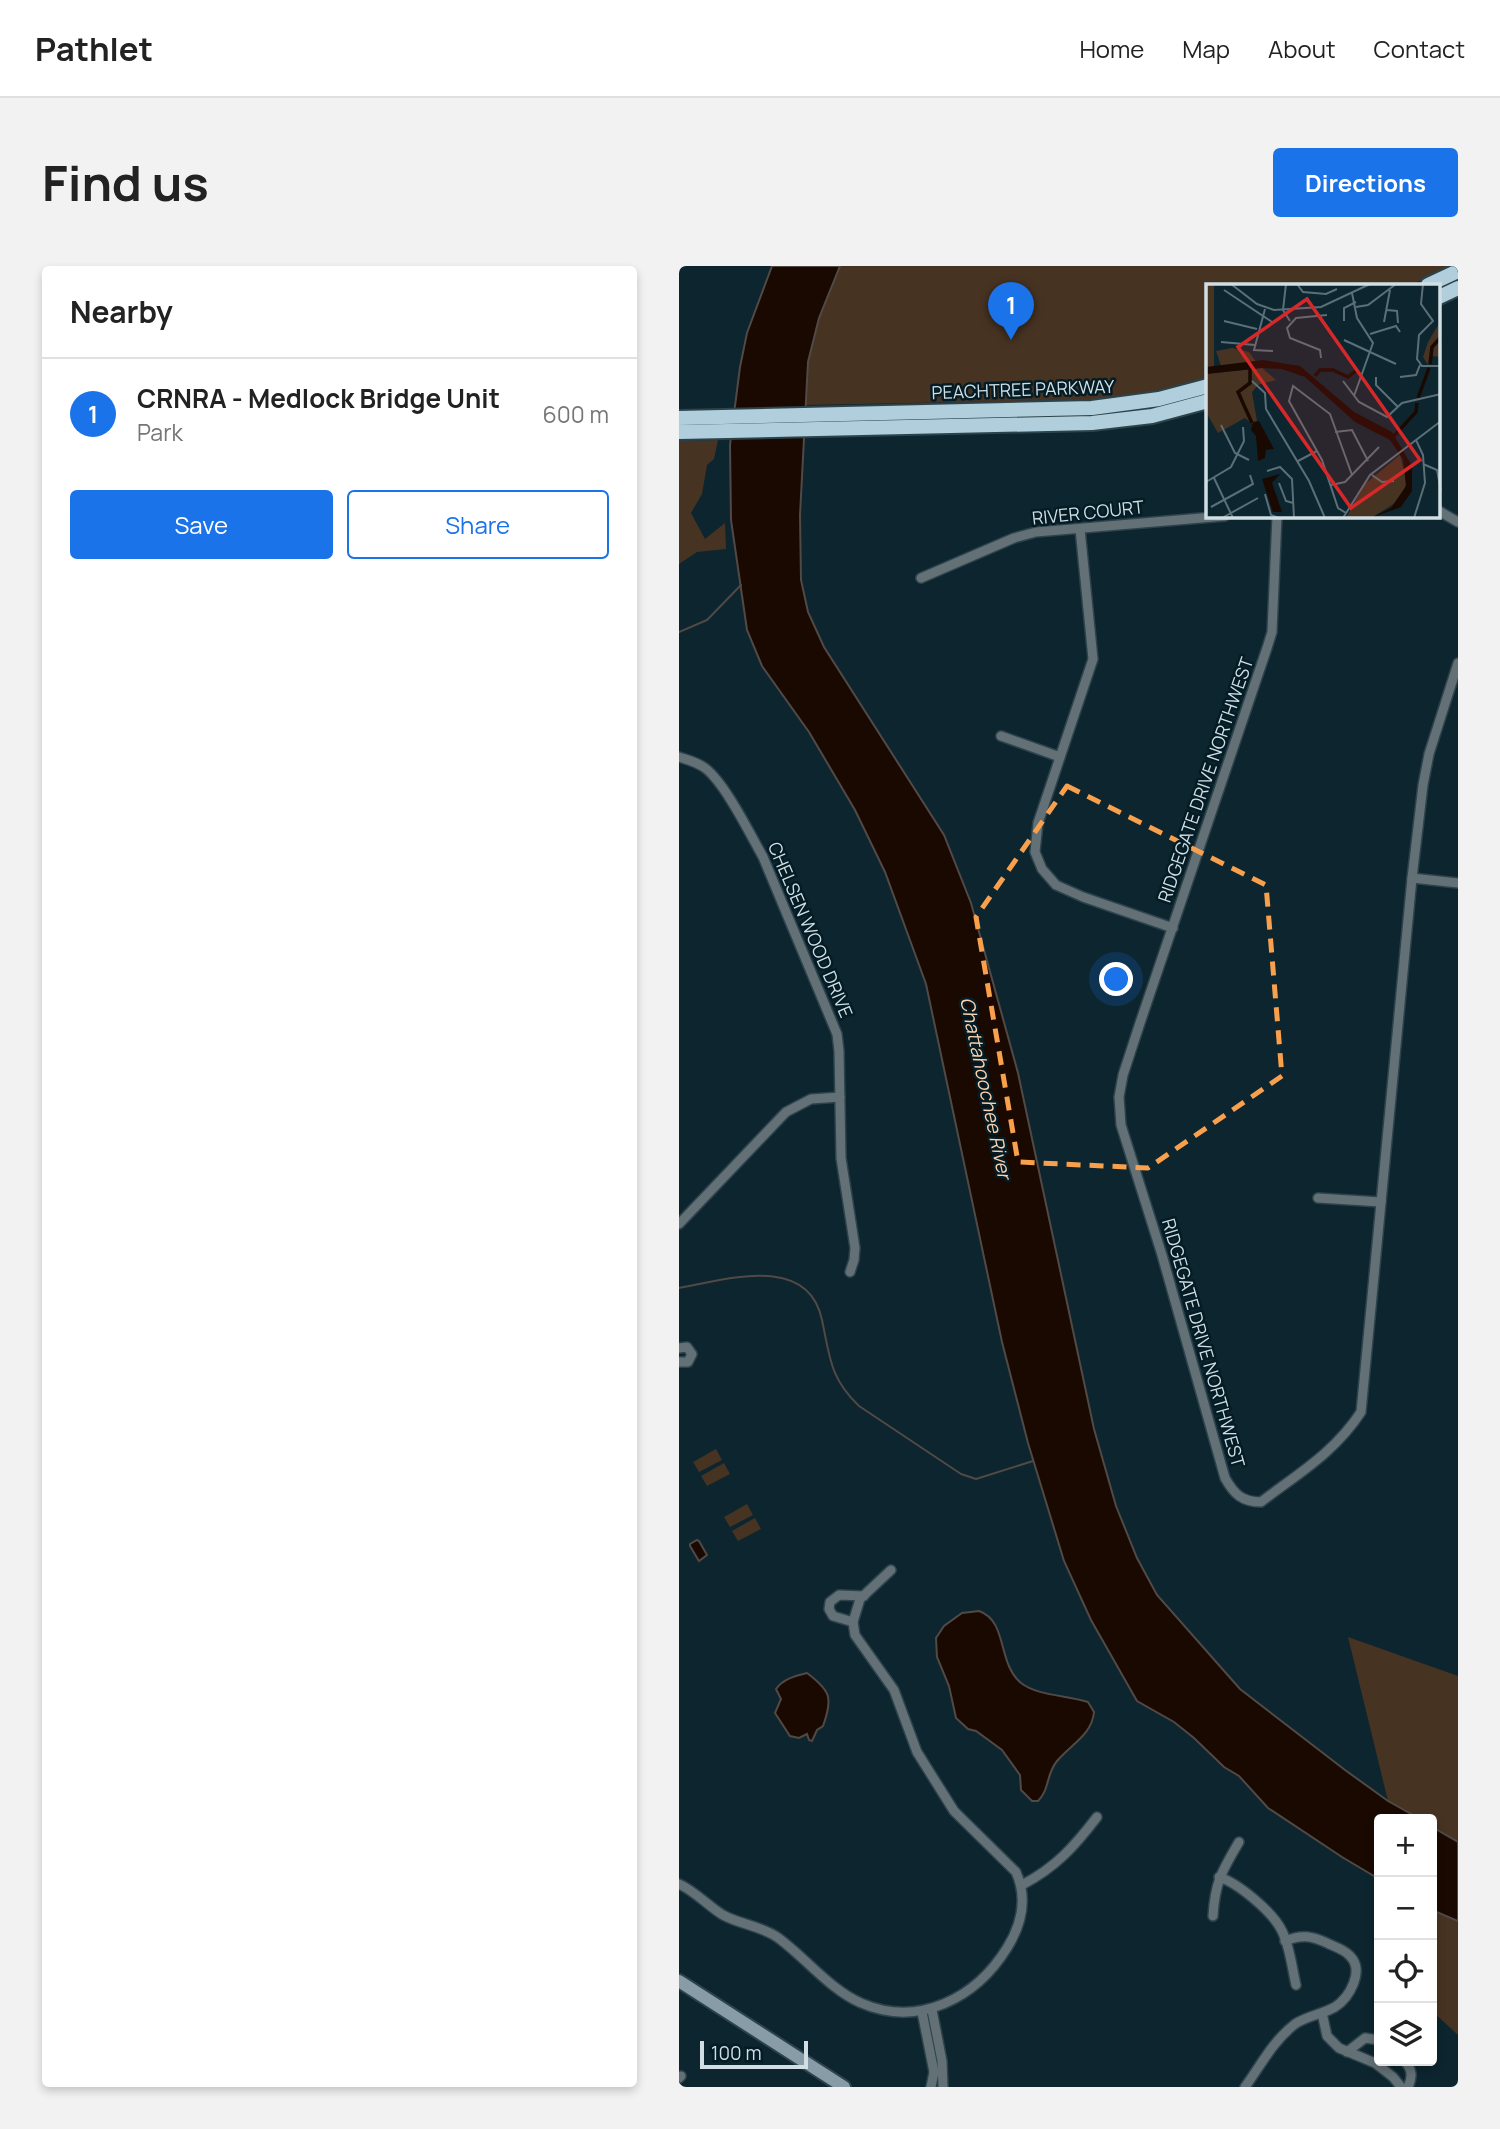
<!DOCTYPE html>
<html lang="en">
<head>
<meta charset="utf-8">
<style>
  :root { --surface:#fff; --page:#f2f2f2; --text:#222; --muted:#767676; --line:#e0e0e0; --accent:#1a73e8 }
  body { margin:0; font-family:Manrope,sans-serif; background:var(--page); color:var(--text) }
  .controls { position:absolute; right:21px; bottom:21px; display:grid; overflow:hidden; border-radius:7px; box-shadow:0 4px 10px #0003 }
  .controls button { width:63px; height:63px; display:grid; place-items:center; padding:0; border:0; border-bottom:2px solid var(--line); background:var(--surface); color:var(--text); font:35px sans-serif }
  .scale { position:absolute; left:21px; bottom:18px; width:108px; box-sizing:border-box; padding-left:7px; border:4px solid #d1dfe5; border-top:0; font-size:19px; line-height:24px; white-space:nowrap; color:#d1dfe5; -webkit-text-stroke:5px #041c25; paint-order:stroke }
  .you { position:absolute; left:438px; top:714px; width:24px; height:24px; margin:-18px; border:5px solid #fff; border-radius:50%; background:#1a73e8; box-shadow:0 0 0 10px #1a73e833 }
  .badge { display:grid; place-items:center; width:46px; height:46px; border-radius:50%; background:var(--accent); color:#fff; font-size:23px; font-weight:700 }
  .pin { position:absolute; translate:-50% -58px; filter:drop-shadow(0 2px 4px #0008) }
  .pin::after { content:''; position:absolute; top:37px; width:24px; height:21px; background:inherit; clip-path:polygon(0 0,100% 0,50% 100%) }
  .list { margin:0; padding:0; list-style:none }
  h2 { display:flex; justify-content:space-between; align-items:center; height:91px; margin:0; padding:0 28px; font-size:30px }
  h2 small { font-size:23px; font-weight:400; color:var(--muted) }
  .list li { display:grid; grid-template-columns:46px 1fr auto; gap:21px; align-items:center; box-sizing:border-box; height:112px; padding:0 28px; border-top:2px solid var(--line) }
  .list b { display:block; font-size:26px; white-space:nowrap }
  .list p { margin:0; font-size:23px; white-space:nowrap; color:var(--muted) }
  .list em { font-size:23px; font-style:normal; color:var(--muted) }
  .actions { display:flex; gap:14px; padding:21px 28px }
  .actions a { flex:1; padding:16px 0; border:2px solid var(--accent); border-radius:7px; text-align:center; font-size:24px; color:var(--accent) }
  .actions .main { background:var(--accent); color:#fff }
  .icon { flex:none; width:38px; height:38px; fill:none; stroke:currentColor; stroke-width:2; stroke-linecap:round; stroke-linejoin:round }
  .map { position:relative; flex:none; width:779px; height:1821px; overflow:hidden; border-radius:7px }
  header { display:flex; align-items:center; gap:42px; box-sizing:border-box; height:98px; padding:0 35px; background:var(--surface); border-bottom:2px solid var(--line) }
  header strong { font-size:33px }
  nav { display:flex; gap:38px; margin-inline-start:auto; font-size:24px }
  .intro { display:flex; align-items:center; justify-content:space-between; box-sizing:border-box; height:168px; padding:0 42px }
  h1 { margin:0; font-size:49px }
  .button { padding:18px 32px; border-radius:7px; background:var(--accent); color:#fff; font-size:24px; font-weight:700 }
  main { display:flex; gap:42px; padding:0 42px }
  aside { flex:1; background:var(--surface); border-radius:7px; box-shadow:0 4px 10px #0003 }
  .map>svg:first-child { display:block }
</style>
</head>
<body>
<header>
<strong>Pathlet</strong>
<nav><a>Home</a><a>Map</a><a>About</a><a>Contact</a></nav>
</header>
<div class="intro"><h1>Find us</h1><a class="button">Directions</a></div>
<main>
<aside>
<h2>Nearby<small></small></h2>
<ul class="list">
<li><span class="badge">1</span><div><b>CRNRA - Medlock Bridge Unit</b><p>Park</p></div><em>600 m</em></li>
</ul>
<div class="actions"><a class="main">Save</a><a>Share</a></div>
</aside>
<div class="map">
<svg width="779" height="1821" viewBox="0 0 779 1821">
  <rect width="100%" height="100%" fill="#0d252f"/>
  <g fill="#473322">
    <path d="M 161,0 L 773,0 L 732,19 L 529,19 L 529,112 L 500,121 L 445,133 L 126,139 L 129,96 L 140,52 Z"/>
    <path d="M 39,174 L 35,193 L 28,199 L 23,228 L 12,247 L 26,273 L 46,257 L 47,283 L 18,286 L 0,298 L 0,175 Z"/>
    <path d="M 37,1183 L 43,1194 L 20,1206 L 14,1196 Z"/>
    <path d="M 45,1197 L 51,1208 L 28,1220 L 22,1210 Z"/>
    <path d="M 68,1238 L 74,1249 L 51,1261 L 45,1251 Z"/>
    <path d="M 76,1252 L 82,1263 L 59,1275 L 53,1265 Z"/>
    <path d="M 669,1371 L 779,1410 L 779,1576 L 753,1561 L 753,1553 L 741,1553 L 709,1535 Z"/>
    <path d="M 753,1630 L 779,1645 L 779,1769 L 753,1745 Z"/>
  </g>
  <g fill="#1a0900" stroke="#514945" stroke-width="2">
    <path d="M 93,0 L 161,0 L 140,52 L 129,96 L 121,249 L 122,314 L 129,346 L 145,381 L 265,569 L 292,637 L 339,807 L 415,1163 L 437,1240 L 458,1292 L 478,1329 L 561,1423 L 666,1504 L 709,1535 L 741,1553 L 700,1553 L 700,1613 L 663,1591 L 589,1542 L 560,1510 L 545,1501 L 515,1472 L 495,1456 L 458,1435 L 412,1354 L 385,1295 L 349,1177 L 323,1076 L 247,718 L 206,606 L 176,544 L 130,466 L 83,400 L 68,364 L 52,254 L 51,179 L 61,101 L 68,67 Z"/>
    <path d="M 18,1274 L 20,1275 L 28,1289 L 20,1295 L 11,1280 L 11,1278 Z"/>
    <path d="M 300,1345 C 329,1355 318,1397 342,1417 C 359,1430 387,1429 409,1436 L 415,1446 C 413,1469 391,1479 378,1495 C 367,1508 371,1523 359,1535 L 353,1535 L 342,1524 L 341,1509 L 323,1484 L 297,1465 L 289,1463 L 277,1452 L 270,1420 L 258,1391 L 257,1372 L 265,1360 L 283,1347 Z"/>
    <path d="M 128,1407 C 152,1425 154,1432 144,1460 L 138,1464 L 133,1475 L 130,1474 L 128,1468 L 120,1472 L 111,1470 L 96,1447 L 102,1433 L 97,1423 C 104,1413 116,1410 128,1407 Z"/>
    <path d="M 753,1561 L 779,1576 L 779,1655 L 753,1644 Z"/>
  </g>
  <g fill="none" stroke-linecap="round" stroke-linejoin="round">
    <g stroke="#514945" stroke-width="2">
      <path d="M 0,366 L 28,354 L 62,319"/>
      <path d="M 0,1022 C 46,1014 129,987 143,1054 C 151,1092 151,1112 180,1140 L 282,1208 L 297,1213 L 354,1195"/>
    </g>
    <g stroke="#2c434c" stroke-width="12">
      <g id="minor">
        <path d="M 760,245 L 779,256"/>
        <path d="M 598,250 L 593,366 L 588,382 L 461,757 L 444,809 L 440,831 L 442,859 L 483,989 L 546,1212 C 555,1228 563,1236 582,1236 C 620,1207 655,1187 682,1146 L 733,612 L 744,519 L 750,488 L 779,397"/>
        <path d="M 401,263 L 414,393 L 359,557 L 356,586 L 363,603 L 377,619 L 404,631 L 494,662"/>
        <path d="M 242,312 L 335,272 L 357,266 L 546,250"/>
        <path d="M 322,470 L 381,491"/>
        <path d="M 0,491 C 9,494 18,496 26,502 C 46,517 71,568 84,591 L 158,768 L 160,785 L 162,892 L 176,982 L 175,994 L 171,1006"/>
        <path d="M 733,612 L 779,617"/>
        <path d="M 639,932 L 702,936"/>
        <path d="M 0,958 L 107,846 L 132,833 L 161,831"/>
        <path d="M 0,1082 L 8,1081 L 13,1088 L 9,1096 L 0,1096"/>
        <path d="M 174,1356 L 154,1350 L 150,1343 L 151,1336 L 160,1329 L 185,1330"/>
        <path d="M 540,1611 C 559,1617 594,1646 603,1665 C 611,1681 613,1702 617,1719"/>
        <path d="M 0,1618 C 16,1625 29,1640 44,1649 C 60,1658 82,1660 98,1671 C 126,1691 150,1723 182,1737 C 240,1762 297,1732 328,1682 C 343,1658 349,1633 337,1606 L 275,1545 L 238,1486 L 215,1424 L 176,1369 L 174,1356 L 181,1333 L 212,1304"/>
        <path d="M 343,1619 C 377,1601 395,1581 418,1551"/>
        <path d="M 534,1650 C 536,1616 543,1605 560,1576"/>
        <path d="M 253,1744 L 263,1795 L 264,1821"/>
        <path d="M 243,1746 L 255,1806 L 252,1821"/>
        <path d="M 643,1747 L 648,1770 L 660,1782 L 696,1797 L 714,1811 L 722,1821"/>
        <path d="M 668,1786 L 686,1772 L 700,1774"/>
        <path d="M 726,1795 C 733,1804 734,1810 729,1821"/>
        <path d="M 0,1812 L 2,1810"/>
        <path d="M 566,1821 C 582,1799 594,1775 616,1758 C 628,1750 644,1748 656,1741 C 670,1732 686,1705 671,1690 C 665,1683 656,1681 648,1677 C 633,1670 622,1668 606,1675"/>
      </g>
    </g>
    <g stroke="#2c434c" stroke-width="16">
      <path id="secondary" d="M 0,1715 L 165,1821"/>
    </g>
    <g stroke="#2c434c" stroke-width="18">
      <g id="trunk">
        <path d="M 749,19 L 779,5"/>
        <path d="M 760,31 L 779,22"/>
        <path d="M 0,152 L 413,142 L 480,133 L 529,120"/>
        <path d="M 0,166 L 413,157 L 473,150 L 529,135"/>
      </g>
    </g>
    <use href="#minor" stroke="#637076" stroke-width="9"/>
    <use href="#secondary" stroke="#879ca6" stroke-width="12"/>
    <use href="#trunk" stroke="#b0cedc" stroke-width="14"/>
  </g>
  <path fill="none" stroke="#f9a04c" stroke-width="5" stroke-dasharray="14 9" stroke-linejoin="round" d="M 388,520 L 587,619 L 603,810 L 469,902 L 339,896 L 297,651 Z"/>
  <g text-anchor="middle" stroke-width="5" stroke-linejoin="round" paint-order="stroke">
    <g font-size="18" fill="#d1dfe5" stroke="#041c25">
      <text transform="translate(344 124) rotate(-2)" y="6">PEACHTREE PARKWAY</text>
      <text transform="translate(409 247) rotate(-6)" y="6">RIVER COURT</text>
      <text transform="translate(527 514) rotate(-71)" y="6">RIDGEGATE DRIVE NORTHWEST</text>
      <text transform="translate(131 664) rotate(67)" y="6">CHELSEN WOOD DRIVE</text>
      <text transform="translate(524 1077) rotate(74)" y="6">RIDGEGATE DRIVE NORTHWEST</text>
    </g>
    <g font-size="19" font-style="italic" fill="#fed1ac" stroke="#041c25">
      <text transform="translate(307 822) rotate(78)" y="7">Chattahoochee River</text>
    </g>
  </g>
  <g transform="translate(527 18)">
    <rect width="234" height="234" fill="#0d252f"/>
    <path d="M 0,0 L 8,0 L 8,83 L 0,83 ZM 234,38 L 234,73 L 226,72 L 222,81 L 217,73 L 222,58 ZM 26,64 L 43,68 L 51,79 L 15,82 L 10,67 ZM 56,84 L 70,96 L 52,101 L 46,108 L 51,137 L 46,140 L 39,134 L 12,149 L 0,128 L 0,90 ZM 194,171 L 201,198 L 194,216 L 165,234 L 140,234 L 159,200 Z" fill="#473322"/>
    <path d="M 57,76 L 94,82 L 148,128 L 186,148 L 206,182 L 206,207 L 195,223 L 165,234 L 185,224 L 200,202 L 197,175 L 184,156 L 149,138 L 99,93 L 76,85 L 56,84 L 0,90 L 0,83 ZM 53,137 L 68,165 L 60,166 L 59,174 L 52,177 L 50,152 L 45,146 L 47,138 ZM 74,190 L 66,199 L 76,228 L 67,228 L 56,195 Z" fill="#1a0900"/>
    <path fill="none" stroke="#1a0900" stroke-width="3.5" d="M 224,80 L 226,63 L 235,53M 44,85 L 44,99 L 32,108 L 46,139M 109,92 L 114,86 L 127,86 L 142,93 L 152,85M 212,114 L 223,84M 187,153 L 210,128 L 211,119"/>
    <path fill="none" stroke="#5b6f78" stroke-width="2" d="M 25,0 L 51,20 L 68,26 L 115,23 L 164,0M 80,0 L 77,26 L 84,37M 91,0 L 97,8 L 120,10 L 131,5M 217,0 L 215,20 L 227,37 L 213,51 L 211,75 L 216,82 L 235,82M 18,6 L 66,38M 146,9 L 151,34 L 167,59 L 148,112M 150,23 L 162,21 L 190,0M 59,25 L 48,66 L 67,67M 181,26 L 191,27 L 192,39M 18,37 L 51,45M 138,37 L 138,24 L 150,18M 178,38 L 184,6M 164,50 L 190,42 L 194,48M 15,58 L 49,61M 142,58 L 138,56 L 190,80M 115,74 L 114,66 L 84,54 L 81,44 L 90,34 L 121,31M 170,93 L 170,101 L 192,123M 194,93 L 210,91 L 214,81M 46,97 L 59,109 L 60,125 L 103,197 L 119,234M 137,97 L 153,118 L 181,133 L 196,119 L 235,110M 15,141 L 29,169 L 43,176M 129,148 L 146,146 L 162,177M 92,177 L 111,167M 217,180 L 231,186 L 235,207M 61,187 L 74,183 L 86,195 L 88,234M 166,191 L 176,198 L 188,197M 8,194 L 27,234M 0,198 L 25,183 L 38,157 L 37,143M 73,199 L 80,217 L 87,219M 125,201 L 139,198 L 173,163M 59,210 L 65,231 L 73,234M 5,223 L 47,200 L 44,191M 140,229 L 132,224 L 116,176 L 83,117 L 87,102 L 124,130 L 146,191M 16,234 L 52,214M 137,234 L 164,191 L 235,137M 208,234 L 219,199 L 217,171 L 210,156"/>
    <path fill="#d62828" fill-opacity="0.15" stroke="#d62828" stroke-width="3.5" d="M 101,15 L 214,176 L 145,224 L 32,63 Z"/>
    <rect width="234" height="234" fill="none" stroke="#d1dfe5" stroke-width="3.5"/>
  </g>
</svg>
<div class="controls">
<button>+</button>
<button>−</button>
<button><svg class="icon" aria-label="locate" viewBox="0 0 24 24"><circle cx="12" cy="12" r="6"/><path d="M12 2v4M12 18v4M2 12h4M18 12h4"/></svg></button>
<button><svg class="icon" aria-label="layers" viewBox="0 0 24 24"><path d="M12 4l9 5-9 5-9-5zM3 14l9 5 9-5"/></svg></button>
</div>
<div class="scale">100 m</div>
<div class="you"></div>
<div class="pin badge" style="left:332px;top:74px">1</div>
</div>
</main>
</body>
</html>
